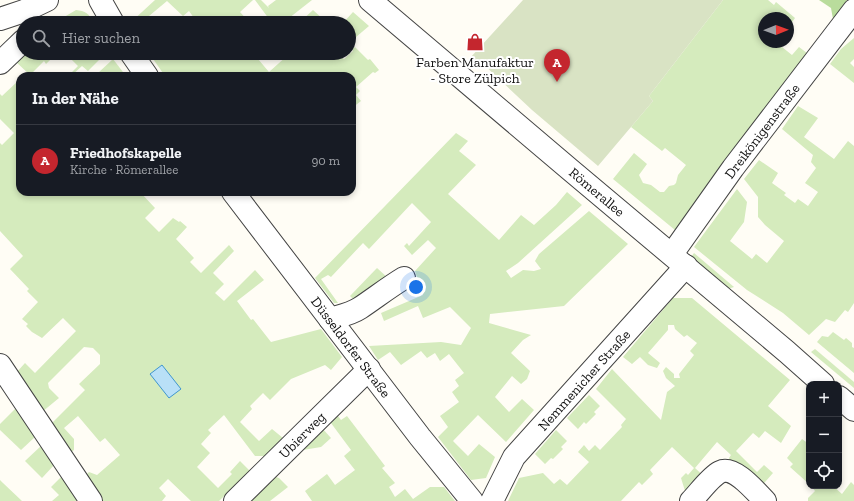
<!DOCTYPE html>
<html lang="de">
<head>
<meta charset="utf-8">
<style>
  :root { --surface:#171b24; --page:#20242c; --text:#f1f3f6; --muted:#9ea1a6; --line:#363941; --accent:#c4262e }
  body { margin:0; font-family:"Zilla Slab",serif; background:var(--page); color:var(--text) }
  .controls { position:absolute; right:12px; bottom:12px; display:grid; overflow:hidden; border-radius:8px; box-shadow:0 2px 6px #0003 }
  .controls button { width:36px; height:36px; display:grid; place-items:center; padding:0; border:0; border-bottom:1px solid var(--line); background:var(--surface); color:var(--text); font:20px sans-serif }
  .compass { position:absolute; left:758px; top:12px; width:36px; height:36px; border-radius:50%; background:var(--surface); box-shadow:0 2px 6px #0003; rotate:89deg }
  .you { position:absolute; left:416px; top:287px; width:14px; height:14px; margin:-10px; border:3px solid #fff; border-radius:50%; background:#1a73e8; box-shadow:0 0 0 6px #1a73e833 }
  .badge { display:grid; place-items:center; width:26px; height:26px; border-radius:50%; background:var(--accent); color:#fff; font-size:13px; font-weight:700 }
  .pin { position:absolute; translate:-50% -33px; filter:drop-shadow(0 1px 2px #0008) }
  .pin::after { content:''; position:absolute; top:21px; width:14px; height:12px; background:inherit; clip-path:polygon(0 0,100% 0,50% 100%) }
  .list { margin:0; padding:0; list-style:none }
  h2 { display:flex; justify-content:space-between; align-items:center; height:52px; margin:0; padding:0 16px; font-size:17px }
  h2 small { font-size:13px; font-weight:400; color:var(--muted) }
  .list li { display:grid; grid-template-columns:26px 1fr auto; gap:12px; align-items:center; box-sizing:border-box; height:72px; padding:0 16px; border-top:1px solid var(--line) }
  .list b { display:block; font-size:15px; white-space:nowrap }
  .list p { margin:0; font-size:13px; white-space:nowrap; color:var(--muted) }
  .list em { font-size:13px; font-style:normal; color:var(--muted) }
  .icon { flex:none; width:22px; height:22px; fill:none; stroke:currentColor; stroke-width:2; stroke-linecap:round; stroke-linejoin:round }
  .map { position:relative; flex:none; width:854px; height:501px; overflow:hidden }
  .search { position:absolute; background:var(--surface); box-shadow:0 2px 6px #0003; left:16px; top:16px; width:340px; height:44px; display:flex; align-items:center; gap:10px; box-sizing:border-box; padding:0 14px; border-radius:22px; color:var(--muted); font-size:15px }
  .panel { position:absolute; background:var(--surface); box-shadow:0 2px 6px #0003; left:16px; top:72px; width:340px; height:124px; border-radius:12px }
  .map>svg:first-child { display:block }
</style>
</head>
<body>
<div class="map">
<svg width="854" height="501" viewBox="0 0 854 501">
  <rect width="100%" height="100%" fill="#fffdf5"/>
  <g fill="#d5ebbd">
    <path d="M 155,0 L 253,0 L 240,12 L 250,23 L 188,23 L 194,18 L 189,11 L 183,16 L 167,1 L 143,21 L 144,23 L 130,23 Z"/>
    <path d="M 255,0 L 261,0 L 269,8 L 268,6 L 276,0 L 312,0 L 284,22 L 272,23 Z"/>
    <path d="M 723,0 L 768,0 L 774,5 L 776,2 L 795,18 L 788,28 L 788,18 L 764,18 L 764,42 L 778,42 L 777,43 L 792,55 L 799,47 L 807,53 L 675,230 L 613,179 L 634,153 L 647,164 L 639,175 L 643,183 L 651,185 L 660,192 L 664,192 L 669,186 L 674,185 L 676,183 L 678,175 L 686,165 L 665,148 L 662,151 L 631,127 L 653,101 L 649,96 Z"/>
    <path d="M 76,10 C 85,11 90,13 92,23 L 54,23 Z"/>
    <path d="M 313,10 L 324,20 L 321,23 L 299,23 Z"/>
    <path d="M 353,12 L 369,26 L 349,43 L 349,23 L 343,23 Z"/>
    <path d="M 854,38 L 854,59 L 850,63 L 854,67 L 854,83 L 830,64 L 841,49 Z"/>
    <path d="M 355,47 L 368,60 L 370,59 L 379,70 L 375,73 L 373,72 L 356,87 L 360,91 L 356,95 L 361,101 L 352,108 L 352,76 L 165,76 L 151,56 L 154,53 L 263,53 L 256,60 L 258,59 L 269,72 L 288,55 L 286,53 L 337,53 L 344,59 L 353,51 L 352,49 Z"/>
    <path d="M 24,53 L 57,53 L 46,64 L 44,61 L 30,75 L 15,61 Z"/>
    <path d="M 65,53 L 106,53 L 88,71 L 82,66 L 71,76 L 68,76 L 78,66 Z"/>
    <path d="M 113,59 L 126,76 L 99,76 L 97,74 Z"/>
    <path d="M 18,81 L 20,83 L 20,192 L 140,192 L 155,208 L 145,218 L 159,232 L 173,218 L 179,222 L 180,221 L 187,227 L 176,239 L 194,258 L 190,262 L 201,273 L 229,245 L 234,251 L 213,273 L 224,284 L 215,293 L 224,301 L 255,270 L 264,280 L 237,301 L 251,320 L 253,319 L 271,342 L 321,329 L 342,357 L 331,370 L 325,365 L 291,379 L 270,400 L 263,393 L 250,406 L 252,409 L 240,422 L 259,441 L 272,429 L 283,438 L 265,456 L 255,456 L 224,415 L 208,430 L 211,433 L 201,444 L 210,453 L 197,467 L 218,488 L 232,474 L 230,472 L 240,461 L 250,471 L 219,501 L 191,501 L 168,479 L 159,488 L 166,496 L 162,501 L 103,501 L 85,476 L 89,472 L 97,475 L 120,455 L 105,438 L 100,442 L 78,416 L 64,428 L 74,439 L 74,450 L 70,453 L 51,424 L 85,390 L 79,384 L 100,364 L 100,355 L 93,348 L 84,347 L 48,383 L 49,388 L 59,398 L 42,412 L 16,373 L 25,363 L 35,373 L 76,331 L 63,318 L 42,338 L 32,332 L 26,326 L 28,324 L 22,319 L 38,302 L 27,291 L 29,289 L 10,269 L 23,256 L 0,231 L 0,143 L 2,145 L 14,133 L 0,119 L 0,94 L 2,96 Z"/>
    <path d="M 798,106 L 818,118 L 804,137 L 834,159 L 848,141 L 854,146 L 854,303 L 848,312 L 845,310 L 835,322 L 826,319 L 809,335 L 783,313 L 747,290 L 694,247 L 737,189 L 747,202 L 744,222 L 730,241 L 752,259 L 756,254 L 767,263 L 784,241 L 765,225 L 758,217 L 758,197 L 744,179 L 759,160 L 778,173 L 772,183 L 786,193 L 784,195 L 795,203 L 798,199 L 808,206 L 818,192 L 805,183 L 816,168 L 811,162 L 813,155 L 782,129 Z"/>
    <path d="M 456,133 L 468,141 L 459,151 L 476,165 L 448,194 L 499,240 L 521,215 L 534,225 L 556,205 L 567,192 L 582,205 L 518,263 L 506,271 L 511,278 L 523,270 L 534,271 L 541,269 L 535,261 L 539,254 L 589,211 L 628,244 L 564,306 L 490,314 L 489,323 L 531,335 L 523,340 L 511,353 L 530,371 L 527,379 L 521,384 L 512,376 L 495,397 L 509,412 L 522,399 L 534,410 L 506,442 L 478,415 L 453,441 L 468,456 L 479,444 L 495,457 L 486,478 L 471,480 L 438,437 L 448,427 L 440,416 L 459,402 L 452,392 L 459,386 L 455,380 L 464,373 L 449,354 L 440,361 L 435,353 L 427,358 L 421,351 L 401,365 L 390,352 L 378,360 L 369,346 L 441,342 L 461,345 L 471,328 L 450,307 L 423,318 L 418,306 L 384,321 L 381,313 L 423,295 L 415,271 L 436,248 L 428,240 L 412,255 L 404,246 L 407,243 L 409,246 L 431,222 L 412,203 L 369,249 L 363,243 L 331,277 L 328,275 L 321,279 L 338,303 L 334,303 L 315,278 Z"/>
    <path d="M 694,253 L 734,287 L 728,289 L 691,257 Z"/>
    <path d="M 377,268 L 388,278 L 355,301 L 350,296 Z"/>
    <path d="M 673,298 L 692,298 L 790,380 L 768,406 L 791,426 L 781,443 L 765,431 L 759,438 L 753,433 L 736,451 L 757,472 L 764,465 L 773,473 L 759,489 L 730,462 L 729,458 L 731,455 L 717,442 L 695,468 L 706,478 L 690,496 L 685,491 L 681,478 L 686,473 L 688,475 L 694,468 L 672,447 L 650,470 L 653,474 L 642,485 L 639,482 L 621,501 L 508,501 L 519,478 L 543,473 L 554,484 L 560,479 L 567,485 L 589,462 L 578,452 L 584,445 L 589,451 L 595,445 L 600,450 L 622,427 L 621,425 L 626,419 L 596,389 L 612,369 L 661,420 L 667,392 L 675,386 L 666,378 L 663,371 L 666,367 L 674,374 L 674,378 L 680,378 L 679,374 L 694,355 L 690,351 L 697,343 L 687,335 L 684,337 L 675,329 L 674,325 L 668,325 L 668,330 L 648,353 L 660,363 L 657,368 L 648,365 L 640,357 L 632,364 L 623,357 Z"/>
    <path d="M 833,332 L 844,340 L 846,338 L 852,343 L 852,347 L 854,348 L 854,373 L 817,342 L 822,336 L 828,337 Z"/>
    <path d="M 815,349 L 854,382 L 854,388 L 811,352 Z"/>
    <path d="M 589,395 L 600,406 L 594,412 L 596,414 L 586,424 L 584,422 L 578,429 L 567,418 Z"/>
    <path d="M 16,408 L 36,436 L 21,450 L 0,430 L 0,424 Z"/>
    <path d="M 335,412 L 341,420 L 347,416 L 385,466 L 382,468 L 395,483 L 389,487 L 395,497 L 405,489 L 413,499 L 430,487 L 444,487 L 455,501 L 312,501 L 305,491 L 327,474 L 335,485 L 355,470 L 344,456 L 351,450 L 328,419 Z"/>
    <path d="M 321,427 L 331,438 L 321,447 L 297,451 Z"/>
    <path d="M 556,430 L 567,441 L 561,447 L 563,449 L 553,459 L 551,458 L 545,464 L 535,454 Z"/>
    <path d="M 802,439 L 809,444 L 809,484 L 790,467 L 793,464 L 787,458 Z"/>
    <path d="M 42,445 L 55,464 L 42,478 L 25,461 Z"/>
    <path d="M 62,476 L 80,501 L 52,501 L 59,495 L 51,487 Z"/>
    <path d="M 273,476 L 279,478 L 288,487 L 270,501 L 248,501 Z"/>
    <path d="M 0,480 L 3,483 L 22,501 L 0,501 Z"/>
    <path d="M 851,482 L 854,485 L 854,501 L 808,501 L 808,498 L 815,491 L 811,486 L 833,486 L 842,494 Z"/>
  </g>
  <path fill="#b9dc9c" d="M 819,0 L 847,0 L 833,19 L 831,8 Z"/>
  <path fill="#d9e3c4" d="M 523,0 L 723,0 L 649,96 L 653,101 L 598,166 L 532,110 L 481,62 L 478,65 L 470,58 Z"/>
  <path fill="#b9e0f7" stroke="#3f96cf" d="M 162,365 L 181,389 L 169,398 L 150,374 Z"/>
  <g fill="none" stroke-linecap="round" stroke-linejoin="round">
    <g stroke="#444" stroke-width="24">
      <g id="minor">
        <path d="M 100,0 L 113,23"/>
        <path d="M 370,0 C 509,118 647,235 787,352 L 823,384"/>
        <path d="M 0,19 L 24,11 L 47,0"/>
        <path d="M 131,53 L 147,76"/>
        <path d="M 0,63 L 23,41"/>
        <path d="M 233,192 L 420,437 L 472,501"/>
        <path d="M 672,254 L 733,168 L 854,10"/>
        <path d="M 330,319 C 340,316 351,314 360,308 C 375,298 389,287 404,278"/>
        <path d="M 0,365 L 91,501"/>
        <path d="M 839,397 L 854,410"/>
        <path d="M 235,501 L 369,369"/>
        <path d="M 492,501 L 514,457 L 686,266"/>
        <path d="M 691,501 C 699,493 710,477 720,472 C 734,465 756,492 765,501"/>
      </g>
    </g>
    <use href="#minor" stroke="#fff" stroke-width="22"/>
  </g>
  <defs>
    <g id="shop-bare" transform="scale(1.38)"><path d="M-5-2.5h2.3a2.7 3.5 0 0 1 5.4 0H5L5.5 6h-11ZM-1.5-2.5h3a1.5 2.3 0 0 0-3 0Z" fill="#c4262e" stroke="#fff" stroke-width="2.5" paint-order="stroke"/></g>
  </defs>
  <g fill-rule="evenodd">
    <use href="#shop-bare" x="475" y="42"/>
  </g>
  <g text-anchor="middle" stroke-width="4" stroke-linejoin="round" paint-order="stroke">
    <g font-size="14" fill="#111" stroke="#fff">
      <text x="475" y="67">Farben Manufaktur<tspan x="475" dy="16">- Store Zülpich</tspan></text>
    </g>
    <g font-size="14" fill="#111" stroke="#fff">
      <text transform="translate(762 131) rotate(-53)" y="5">Dreikönigenstraße</text>
      <text transform="translate(597 192) rotate(40)" y="5">Römerallee</text>
      <text transform="translate(351 347) rotate(53)" y="5">Düsseldorfer Straße</text>
      <text transform="translate(584 380) rotate(-48)" y="5">Nemmenicher Straße</text>
      <text transform="translate(302 435) rotate(-45)" y="5">Ubierweg</text>
    </g>
  </g>
</svg>
<div class="controls">
<button>+</button>
<button>−</button>
<button><svg class="icon" aria-label="locate" viewBox="0 0 24 24"><circle cx="12" cy="12" r="6"/><path d="M12 2v4M12 18v4M2 12h4M18 12h4"/></svg></button>
</div>
<svg class="compass" viewBox="-18 -18 36 36"><path d="M0-13l5 13h-10z" fill="#e53935"/><path d="M0 13l5-13h-10z" fill="#9ea1a6"/></svg>
<div class="you"></div>
<div class="pin badge" style="left:557px;top:82px">A</div>
<div class="search"><svg class="icon" aria-label="search" viewBox="0 0 24 24"><circle cx="10" cy="10" r="6"/><path d="M15 15l6 6"/></svg>Hier suchen</div>
<section class="panel">
<h2>In der Nähe<small></small></h2>
<ul class="list">
<li><span class="badge">A</span><div><b>Friedhofskapelle</b><p>Kirche · Römerallee</p></div><em>90 m</em></li>
</ul>
</section>
</div>
</body>
</html>
